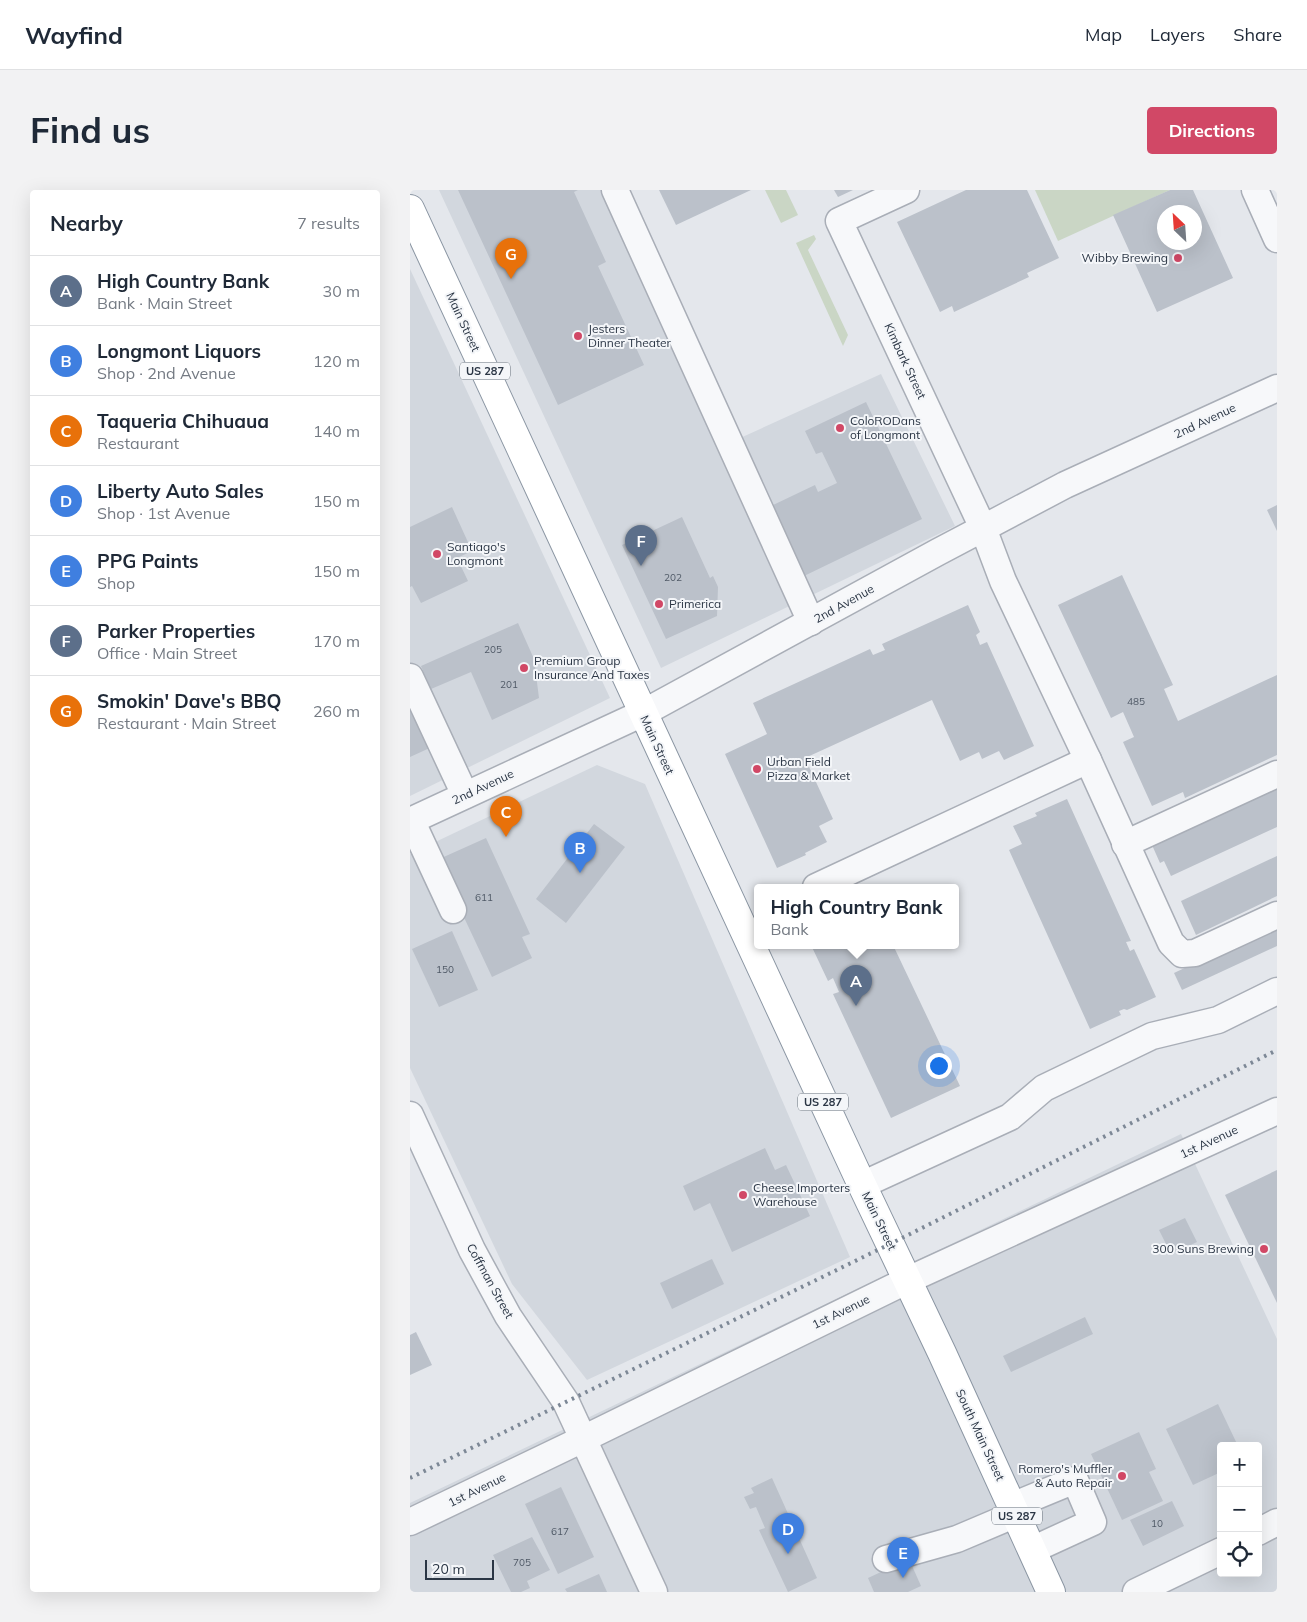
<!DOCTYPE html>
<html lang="en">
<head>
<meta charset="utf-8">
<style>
  :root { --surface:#fff; --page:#f2f2f3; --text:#1f2937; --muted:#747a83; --line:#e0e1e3; --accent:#d14866 }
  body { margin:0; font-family:Mulish,sans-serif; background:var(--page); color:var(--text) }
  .controls { position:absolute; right:15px; bottom:15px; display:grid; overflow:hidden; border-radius:5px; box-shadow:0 5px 20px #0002 }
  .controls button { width:45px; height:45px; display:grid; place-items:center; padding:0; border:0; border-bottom:1px solid var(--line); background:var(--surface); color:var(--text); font:25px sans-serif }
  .compass { position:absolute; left:747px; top:15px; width:45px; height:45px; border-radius:50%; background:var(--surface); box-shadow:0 5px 20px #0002; rotate:335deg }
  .scale { position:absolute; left:15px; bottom:12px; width:69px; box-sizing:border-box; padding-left:5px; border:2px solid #2b3645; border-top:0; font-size:14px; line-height:18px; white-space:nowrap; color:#2b3645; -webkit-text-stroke:4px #f4f6f9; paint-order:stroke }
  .you { position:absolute; left:528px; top:875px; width:18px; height:18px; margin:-12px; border:4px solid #fff; border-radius:50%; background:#1a73e8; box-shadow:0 0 0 8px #1a73e833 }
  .badge { display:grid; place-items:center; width:32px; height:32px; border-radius:50%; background:var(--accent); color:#fff; font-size:16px; font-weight:700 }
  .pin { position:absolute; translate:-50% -41px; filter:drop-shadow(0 1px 2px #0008) }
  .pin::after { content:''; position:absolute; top:26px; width:18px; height:15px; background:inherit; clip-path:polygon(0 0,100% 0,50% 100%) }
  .popup { position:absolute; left:344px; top:694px; width:205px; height:65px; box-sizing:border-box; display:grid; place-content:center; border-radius:5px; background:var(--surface); filter:drop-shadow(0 1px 4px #0005); font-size:16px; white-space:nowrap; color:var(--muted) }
  .popup b { font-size:19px; color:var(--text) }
  .popup::after { content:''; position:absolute; left:50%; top:100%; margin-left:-10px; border:10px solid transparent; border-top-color:var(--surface) }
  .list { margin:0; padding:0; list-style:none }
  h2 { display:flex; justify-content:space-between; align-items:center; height:65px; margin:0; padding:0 20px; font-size:21px }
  h2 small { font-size:16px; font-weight:400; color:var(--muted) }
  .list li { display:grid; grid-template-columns:32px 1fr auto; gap:15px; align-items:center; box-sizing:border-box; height:70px; padding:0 20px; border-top:1px solid var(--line) }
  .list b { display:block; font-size:19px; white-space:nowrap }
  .list p { margin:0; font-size:16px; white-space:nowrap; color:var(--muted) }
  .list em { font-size:16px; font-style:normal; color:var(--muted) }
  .icon { flex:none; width:28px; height:28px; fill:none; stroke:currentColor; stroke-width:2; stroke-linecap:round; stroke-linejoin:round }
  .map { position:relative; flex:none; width:867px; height:1402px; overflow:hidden; border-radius:5px }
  header { display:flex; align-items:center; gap:30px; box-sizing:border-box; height:70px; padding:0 25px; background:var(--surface); border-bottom:1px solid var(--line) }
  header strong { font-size:24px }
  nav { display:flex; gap:28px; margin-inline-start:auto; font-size:18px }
  .intro { display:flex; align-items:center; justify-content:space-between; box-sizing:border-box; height:120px; padding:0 30px }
  h1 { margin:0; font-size:35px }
  .button { padding:12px 22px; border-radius:5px; background:var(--accent); color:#fff; font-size:18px; font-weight:700 }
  main { display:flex; gap:30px; padding:0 30px }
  aside { flex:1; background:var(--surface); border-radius:5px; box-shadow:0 5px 20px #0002 }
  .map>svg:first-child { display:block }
</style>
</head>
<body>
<header>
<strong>Wayfind</strong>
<nav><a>Map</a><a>Layers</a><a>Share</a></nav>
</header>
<div class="intro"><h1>Find us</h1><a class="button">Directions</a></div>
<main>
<aside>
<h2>Nearby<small>7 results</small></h2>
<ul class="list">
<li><span class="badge" style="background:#5c6f8a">A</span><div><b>High Country Bank</b><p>Bank · Main Street</p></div><em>30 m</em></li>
<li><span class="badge" style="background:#3f7fe0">B</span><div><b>Longmont Liquors</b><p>Shop · 2nd Avenue</p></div><em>120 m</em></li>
<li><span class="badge" style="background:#e8710a">C</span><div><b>Taqueria Chihuaua</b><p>Restaurant</p></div><em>140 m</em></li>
<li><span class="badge" style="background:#3f7fe0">D</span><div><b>Liberty Auto Sales</b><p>Shop · 1st Avenue</p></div><em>150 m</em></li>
<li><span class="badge" style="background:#3f7fe0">E</span><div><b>PPG Paints</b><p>Shop</p></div><em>150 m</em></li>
<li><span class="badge" style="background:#5c6f8a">F</span><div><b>Parker Properties</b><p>Office · Main Street</p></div><em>170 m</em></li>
<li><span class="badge" style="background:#e8710a">G</span><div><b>Smokin' Dave's BBQ</b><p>Restaurant · Main Street</p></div><em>260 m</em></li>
</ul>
</aside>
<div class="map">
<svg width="867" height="1402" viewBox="0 0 867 1402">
  <rect width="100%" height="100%" fill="#e4e7ec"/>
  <g fill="#d2d7de" fill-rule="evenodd">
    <path d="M 29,0 L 193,0 L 328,249 L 471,184 L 545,336 L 251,478 Z"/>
    <path d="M 0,79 L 200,508 L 0,606 Z"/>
    <path d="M 187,575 L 235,594 L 440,1067 L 177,1190 L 102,1094 L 0,878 L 0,664 Z"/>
    <path d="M 771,944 L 867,1149 L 867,1402 L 0,1402 L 0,1313 ZM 811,1256 L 848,1256 L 848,1383 L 811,1383 Z"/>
  </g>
  <g fill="#cad6c5">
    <path d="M 355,0 L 376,0 L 388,25 L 371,33 Z"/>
    <path d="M 625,0 L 760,0 L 648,51 Z"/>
    <path d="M 404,45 L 406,49 L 398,60 L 438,145 L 433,156 L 386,53 Z"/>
  </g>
  <g fill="#bbc1ca" fill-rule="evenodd">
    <path d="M 48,0 L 168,0 L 164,2 L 196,72 L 188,76 L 234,175 L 148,215 Z"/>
    <path d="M 249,0 L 341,0 L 266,35 Z"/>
    <path d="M 424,0 L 443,0 L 428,7 Z"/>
    <path d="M 556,0 L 617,0 L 649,68 L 617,83 L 619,87 L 544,122 L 542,116 L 530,122 L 487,32 Z"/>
    <path d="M 760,0 L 783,0 L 823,88 L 747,122 L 703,25 ZM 754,22 L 784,22 L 784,52 L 754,52 Z"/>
    <path d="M 456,212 L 512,329 L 394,386 L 361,316 L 405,295 L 408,302 L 427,293 L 412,262 L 406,264 L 395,241 Z"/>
    <path d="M 867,315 L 867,341 L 857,320 Z"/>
    <path d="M 42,317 L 62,361 L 47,368 L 58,391 L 11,413 L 2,396 L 0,397 L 0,337 Z"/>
    <path d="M 272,327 L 300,388 L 303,386 L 308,397 L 307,426 L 256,449 L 212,355 Z"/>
    <path d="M 712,385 L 763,495 L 754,499 L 768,531 L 867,485 L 867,565 L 775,608 L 773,602 L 742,616 L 713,552 L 724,547 L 713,522 L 701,528 L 648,415 Z"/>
    <path d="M 558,415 L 570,442 L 566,445 L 570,455 L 577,452 L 624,556 L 594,570 L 589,561 L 572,569 L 569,562 L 550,571 L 522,510 L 395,568 L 423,629 L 409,636 L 417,652 L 395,663 L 396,665 L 367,678 L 315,564 L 357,544 L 343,513 L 460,459 L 463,465 L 475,460 L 472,454 Z"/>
    <path d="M 108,433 L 124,469 L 129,508 L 82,530 L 61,482 L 21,499 L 11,476 Z"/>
    <path d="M 0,509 L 24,556 L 0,567 Z"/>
    <path d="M 867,598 L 867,637 L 761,686 L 754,671 L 750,673 L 742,655 Z"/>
    <path d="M 657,609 L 721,751 L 716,752 L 720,761 L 724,759 L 746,807 L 717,820 L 714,819 L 709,821 L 711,825 L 680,839 L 599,660 L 612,654 L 603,636 L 627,626 L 625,623 Z"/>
    <path d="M 184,634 L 215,657 L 156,733 L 126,709 Z"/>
    <path d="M 76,648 L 120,744 L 112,747 L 122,768 L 82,787 L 27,670 Z"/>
    <path d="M 867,666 L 867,706 L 786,745 L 771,711 Z"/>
    <path d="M 867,734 L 867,756 L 772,800 L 764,783 Z"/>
    <path d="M 42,741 L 68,800 L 29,817 L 2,759 Z"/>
    <path d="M 401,755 L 483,755 L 550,896 L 481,928 L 423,804 L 429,802 L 423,788 L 418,791 Z"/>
    <path d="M 355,958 L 365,980 L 376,975 L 400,1026 L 322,1062 L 300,1013 L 284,1021 L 273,996 Z"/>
    <path d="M 867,980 L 867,1113 L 815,1005 Z"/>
    <path d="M 775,1028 L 787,1052 L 761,1064 L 749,1040 Z"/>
    <path d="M 302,1069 L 314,1094 L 262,1119 L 250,1093 Z"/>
    <path d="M 675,1127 L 683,1144 L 601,1182 L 593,1166 Z"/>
    <path d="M 6,1142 L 22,1175 L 0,1185 L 0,1145 Z"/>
    <path d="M 808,1214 L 828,1256 L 811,1256 L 811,1282 L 783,1295 L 756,1239 Z"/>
    <path d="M 729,1242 L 746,1279 L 739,1282 L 753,1311 L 712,1330 L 681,1264 Z"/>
    <path d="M 362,1288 L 407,1388 L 378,1402 L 349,1340 L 355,1338 L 346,1317 L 340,1319 L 334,1307 L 344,1303 L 341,1298 Z"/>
    <path d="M 151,1297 L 184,1367 L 148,1384 L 115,1314 Z"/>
    <path d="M 762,1311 L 774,1336 L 733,1356 L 720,1330 Z"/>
    <path d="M 122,1347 L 140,1380 L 117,1391 L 120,1398 L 111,1402 L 101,1402 L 83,1365 Z"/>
    <path d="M 499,1369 L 511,1396 L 498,1402 L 464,1402 L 458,1388 Z"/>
    <path d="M 189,1384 L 197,1402 L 157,1402 L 155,1399 Z"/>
  </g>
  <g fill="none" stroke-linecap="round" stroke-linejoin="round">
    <g stroke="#a9aeb7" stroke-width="29">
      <g id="minor">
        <path d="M 205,0 L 401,432"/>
        <path d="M 496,0 L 429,31 L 573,338 L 593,391 L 678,570 L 761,753 L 772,764 L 785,763 L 867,725"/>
        <path d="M 845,0 L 867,49"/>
        <path d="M 0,487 L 55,605"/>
        <path d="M 1,630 L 43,720"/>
        <path d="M 0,631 L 233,523 L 528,362 L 655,295 L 867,198"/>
        <path d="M 715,654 L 867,584"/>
        <path d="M 406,697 L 678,570"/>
        <path d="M 0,925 L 62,1060 L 98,1126 L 156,1212 L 244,1402"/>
        <path d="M 452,995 L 600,927 L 634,898 L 742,846 L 808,830 L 867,801"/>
        <path d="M 602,1316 L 665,1290 L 683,1332 L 622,1360"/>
        <path d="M 0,1332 L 173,1249 L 498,1090 L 867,921"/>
        <path d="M 848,1342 L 867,1332"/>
        <path d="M 476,1369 L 547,1349 L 606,1324"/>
        <path d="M 726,1402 L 811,1361"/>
      </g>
    </g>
    <g stroke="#8b96a3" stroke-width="30">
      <path id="highway" d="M 0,19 L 452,995 L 532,1163 L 641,1402"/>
    </g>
    <use href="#minor" stroke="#f7f8fa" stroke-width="26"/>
    <use href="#highway" stroke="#fff" stroke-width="28"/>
    <path stroke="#7d8896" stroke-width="4" stroke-dasharray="2.5 5" stroke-linecap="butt" d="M 0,1288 L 480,1054 L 867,860"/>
  </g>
  <g fill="#d14866" stroke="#f4f6f9" stroke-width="2">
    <circle cx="768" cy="68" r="5"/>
    <circle cx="168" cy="146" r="5"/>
    <circle cx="430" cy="238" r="5"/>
    <circle cx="27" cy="364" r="5"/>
    <circle cx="249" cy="414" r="5"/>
    <circle cx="114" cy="478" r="5"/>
    <circle cx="347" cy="579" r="5"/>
    <circle cx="333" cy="1005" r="5"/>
    <circle cx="854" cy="1059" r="5"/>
    <circle cx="712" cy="1286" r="5"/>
  </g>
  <g text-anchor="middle" stroke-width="4" stroke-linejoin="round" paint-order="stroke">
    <g font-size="10" fill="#4f5966">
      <text x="263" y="391">202</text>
      <text x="83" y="463">205</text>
      <text x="99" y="498">201</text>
      <text x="726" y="515">485</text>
      <text x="74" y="711">611</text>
      <text x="35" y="783">150</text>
      <text x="747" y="1337">10</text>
      <text x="150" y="1345">617</text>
      <text x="112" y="1376">705</text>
    </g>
    <g fill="#f4f6f9" stroke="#67707b" stroke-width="1">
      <rect x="50" y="172.5" width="50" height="17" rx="4"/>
      <rect x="388" y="903.5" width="50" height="17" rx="4"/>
      <rect x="582" y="1317.5" width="50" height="17" rx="4"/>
    </g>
    <g font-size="11" font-weight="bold" fill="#2b3645">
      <text x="75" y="185">US 287</text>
      <text x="413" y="916">US 287</text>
      <text x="607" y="1330">US 287</text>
    </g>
    <g font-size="12" fill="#2b3645" stroke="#f4f6f9" text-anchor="start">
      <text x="758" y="72" text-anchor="end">Wibby Brewing</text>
      <text x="178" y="143">Jesters<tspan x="178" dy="14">Dinner Theater</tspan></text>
      <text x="440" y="235">ColoRODans<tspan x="440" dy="14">of Longmont</tspan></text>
      <text x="37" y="361">Santiago's<tspan x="37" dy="14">Longmont</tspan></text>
      <text x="259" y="418">Primerica</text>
      <text x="124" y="475">Premium Group<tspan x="124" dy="14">Insurance And Taxes</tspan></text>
      <text x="357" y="576">Urban Field<tspan x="357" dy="14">Pizza &amp; Market</tspan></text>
      <text x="343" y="1002">Cheese Importers<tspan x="343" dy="14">Warehouse</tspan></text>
      <text x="844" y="1063" text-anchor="end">300 Suns Brewing</text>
      <text x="702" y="1283" text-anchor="end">Romero's Muffler<tspan x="702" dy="14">&amp; Auto Repair</tspan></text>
    </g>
    <g font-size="12" fill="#2b3645" stroke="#f4f6f9">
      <text transform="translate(53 132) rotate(65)" y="4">Main Street</text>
      <text transform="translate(495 171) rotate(65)" y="4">Kimbark Street</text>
      <text transform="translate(795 231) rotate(-25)" y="4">2nd Avenue</text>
      <text transform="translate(434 414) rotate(-29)" y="4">2nd Avenue</text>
      <text transform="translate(247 555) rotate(65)" y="4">Main Street</text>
      <text transform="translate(73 597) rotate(-25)" y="4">2nd Avenue</text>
      <text transform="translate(799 952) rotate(-25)" y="4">1st Avenue</text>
      <text transform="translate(469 1031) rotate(64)" y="4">Main Street</text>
      <text transform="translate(80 1091) rotate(61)" y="4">Coffman Street</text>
      <text transform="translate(431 1122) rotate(-26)" y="4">1st Avenue</text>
      <text transform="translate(570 1245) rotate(65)" y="4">South Main Street</text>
      <text transform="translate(67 1300) rotate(-26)" y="4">1st Avenue</text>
    </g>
  </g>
</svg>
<div class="controls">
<button>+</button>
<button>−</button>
<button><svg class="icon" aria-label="locate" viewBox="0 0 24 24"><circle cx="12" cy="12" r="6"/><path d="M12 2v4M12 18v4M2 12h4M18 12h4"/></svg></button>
</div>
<svg class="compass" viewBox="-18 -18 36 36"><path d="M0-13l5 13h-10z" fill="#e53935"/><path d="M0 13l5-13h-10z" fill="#747a83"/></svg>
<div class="scale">20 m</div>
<div class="you"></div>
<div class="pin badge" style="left:446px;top:816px;background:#5c6f8a">A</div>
<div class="popup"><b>High Country Bank</b>Bank</div>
<div class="pin badge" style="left:170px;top:683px;background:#3f7fe0">B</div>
<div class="pin badge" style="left:96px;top:647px;background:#e8710a">C</div>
<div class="pin badge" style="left:378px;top:1364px;background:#3f7fe0">D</div>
<div class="pin badge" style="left:493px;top:1388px;background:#3f7fe0">E</div>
<div class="pin badge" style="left:231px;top:376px;background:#5c6f8a">F</div>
<div class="pin badge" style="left:101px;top:89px;background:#e8710a">G</div>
</div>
</main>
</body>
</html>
